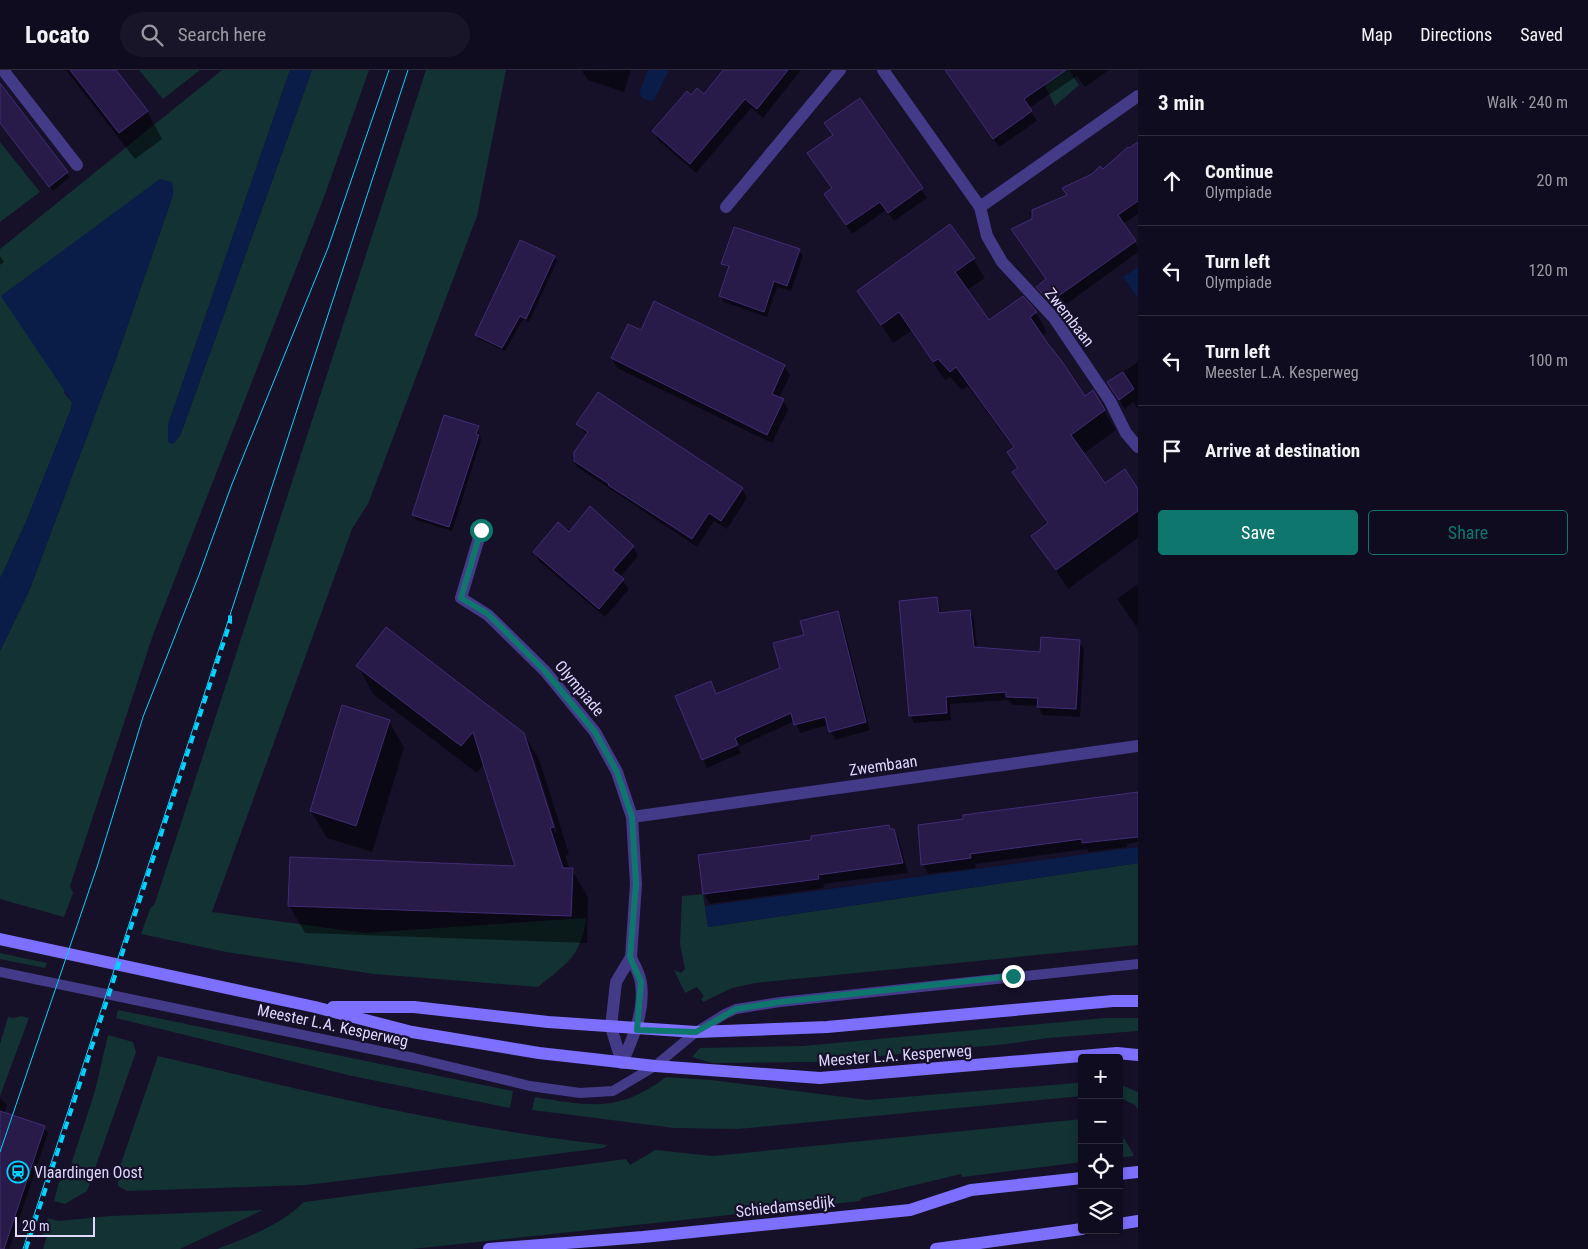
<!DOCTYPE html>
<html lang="en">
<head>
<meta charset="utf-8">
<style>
  :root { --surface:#100c1f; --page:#191528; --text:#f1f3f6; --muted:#9c9ba4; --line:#302c3d; --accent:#0f766e }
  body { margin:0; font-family:"Roboto Condensed",sans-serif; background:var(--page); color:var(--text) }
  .controls { position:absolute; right:15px; bottom:15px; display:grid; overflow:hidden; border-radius:5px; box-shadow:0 2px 8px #0003 }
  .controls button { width:45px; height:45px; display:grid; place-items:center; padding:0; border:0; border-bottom:1px solid var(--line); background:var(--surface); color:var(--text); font:25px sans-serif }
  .scale { position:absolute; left:15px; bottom:12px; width:80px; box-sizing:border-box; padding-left:5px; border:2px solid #dfd8ff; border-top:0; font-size:14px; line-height:18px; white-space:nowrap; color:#dfd8ff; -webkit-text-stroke:4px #161029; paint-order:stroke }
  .stop { position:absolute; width:15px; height:15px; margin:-11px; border:4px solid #0f766e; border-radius:50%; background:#fff }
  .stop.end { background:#0f766e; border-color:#fff; box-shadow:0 1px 5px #0008 }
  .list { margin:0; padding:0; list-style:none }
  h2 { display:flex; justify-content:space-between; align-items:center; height:65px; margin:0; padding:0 20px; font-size:21px }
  h2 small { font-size:16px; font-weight:400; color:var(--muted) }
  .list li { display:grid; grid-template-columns:32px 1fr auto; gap:15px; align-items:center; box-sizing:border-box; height:90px; padding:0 20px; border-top:1px solid var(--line) }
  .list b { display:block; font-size:19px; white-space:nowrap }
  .list p { margin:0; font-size:16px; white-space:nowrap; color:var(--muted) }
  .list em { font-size:16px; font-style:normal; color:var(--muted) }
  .actions { display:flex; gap:10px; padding:15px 20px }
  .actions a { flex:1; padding:11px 0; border:1px solid var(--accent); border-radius:5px; text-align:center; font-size:18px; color:var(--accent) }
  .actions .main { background:var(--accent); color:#fff }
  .icon { flex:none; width:28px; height:28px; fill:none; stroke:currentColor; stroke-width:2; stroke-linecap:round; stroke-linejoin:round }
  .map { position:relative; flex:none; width:1138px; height:1179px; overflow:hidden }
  header { display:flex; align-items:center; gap:30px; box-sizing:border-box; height:70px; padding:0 25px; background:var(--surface); border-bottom:1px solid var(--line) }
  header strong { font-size:24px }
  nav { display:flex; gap:28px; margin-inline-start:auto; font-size:18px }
  .search { width:350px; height:45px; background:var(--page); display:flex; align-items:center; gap:12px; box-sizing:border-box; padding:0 18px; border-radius:28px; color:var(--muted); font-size:19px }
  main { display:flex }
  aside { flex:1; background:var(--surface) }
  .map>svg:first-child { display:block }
</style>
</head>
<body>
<header>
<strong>Locato</strong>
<div class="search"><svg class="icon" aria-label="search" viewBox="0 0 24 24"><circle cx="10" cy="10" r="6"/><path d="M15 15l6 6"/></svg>Search here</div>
<nav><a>Map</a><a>Directions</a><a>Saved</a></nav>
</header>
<main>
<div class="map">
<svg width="1138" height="1179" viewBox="0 0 1138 1179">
  <rect width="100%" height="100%" fill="#161029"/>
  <g fill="#133233">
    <path d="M 139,0 L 200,0 L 163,29 Z"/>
    <path d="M 222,0 L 290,0 L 168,355 L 180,366 L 312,0 L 369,0 L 324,127 L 153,565 L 70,816 L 73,823 L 64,847 L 0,829 L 0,581 L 29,521 L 117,286 L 173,125 L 172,112 L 64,323 L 72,332 L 71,339 L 26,452 L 0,509 L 0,179 Z"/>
    <path d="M 426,0 L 506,0 L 477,146 L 368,434 L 352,459 L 212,842 L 364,863 L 586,848 C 581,887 566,894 538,917 L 374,904 L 226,882 L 141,864 L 150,839 L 155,833 Z"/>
    <path d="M 1037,0 L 1069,0 L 1079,15 L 1055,36 Z"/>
    <path d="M 0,72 L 40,122 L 0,152 Z"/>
    <path d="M 1138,793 L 1138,875 L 755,913 L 732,918 L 703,932 L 701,929 L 704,926 L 697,917 L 685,923 L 674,900 L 681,903 L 685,899 L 680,874 L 682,826 L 703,824 L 708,857 Z"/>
    <path d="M 0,883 L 47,893 L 45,898 L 0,889 Z"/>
    <path d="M 118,940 L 513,1021 L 510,1038 L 352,1006 L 116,948 Z"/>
    <path d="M 21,946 L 29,948 L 0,1026 L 0,974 L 8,947 L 14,948 Z"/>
    <path d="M 1105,948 L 1138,948 L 1138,961 L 1048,968 L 1007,974 L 817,992 L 712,993 L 692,987 L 700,978 L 803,976 Z"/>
    <path d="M 108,965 L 133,972 L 136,982 L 87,1121 L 65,1134 L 54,1131 L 59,1112 L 67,1107 L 95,1021 Z"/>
    <path d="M 158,986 C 307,1021 455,1058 608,1075 L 603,1078 L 307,1115 L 127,1121 L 118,1116 L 118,1102 Z"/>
    <path d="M 666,1007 L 711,1010 L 867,1030 L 1076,1013 L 1082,1012 L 1082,1026 L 739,1059 L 674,1058 L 532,1040 L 535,1027 C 590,1036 618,1043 666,1007 Z"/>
    <path d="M 1119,1014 L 1138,1022 L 1138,1040 L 1135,1035 L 1119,1027 Z"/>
    <path d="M 1082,1049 L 1082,1092 L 962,1107 L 961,1104 L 861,1128 L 860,1131 L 412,1179 L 217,1179 C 248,1167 279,1156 304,1132 L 626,1089 L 630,1095 L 655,1080 L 713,1086 Z"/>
    <path d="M 1119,1060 L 1134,1085 L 1133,1086 L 1119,1088 Z"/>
    <path d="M 263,1140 L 180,1179 L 43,1179 L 47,1166 L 42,1164 L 48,1148 L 58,1151 L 111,1146 Z"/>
  </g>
  <g fill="#0a1c48">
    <path d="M 290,0 L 312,0 L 180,366 L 173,374 L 168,372 L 168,355 Z"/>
    <path d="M 648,0 L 669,0 L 654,30 L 650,31 L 642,28 L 639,23 Z"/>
    <path d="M 160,109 L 172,112 L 173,125 L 117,286 L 29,521 L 0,581 L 0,509 L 26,452 L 71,339 L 72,332 L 1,226 Z"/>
    <path d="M 1138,197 L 1138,228 L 1123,207 Z"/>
    <path d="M 1138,777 L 1138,793 L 708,857 L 705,836 Z"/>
  </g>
  <g fill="#0007" fill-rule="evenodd">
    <path d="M 66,0 L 114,0 L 147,41 L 162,69 L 135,89 Z"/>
    <path d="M 631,0 L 624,22 L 588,10 L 582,1 Z"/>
    <path d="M 724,0 L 801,0 L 763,48 L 751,38 L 696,103 L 659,71 L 654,62 L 691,27 L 704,25 Z"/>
    <path d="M 945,0 L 1109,0 L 1085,17 L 1077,6 L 1029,38 L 1037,51 L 999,77 Z"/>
    <path d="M 0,16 L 70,107 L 53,121 L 0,52 Z"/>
    <path d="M 859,30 L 927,128 L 894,151 L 886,140 L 852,164 L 831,133 L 834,66 L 826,54 Z"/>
    <path d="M 1138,76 L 1138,144 L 1123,154 L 1138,177 L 1138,182 L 1057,241 L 1038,217 L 1047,210 L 1033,150 L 1029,143 L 1068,126 L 1103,101 L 1132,84 Z"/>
    <path d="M 799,180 L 803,186 L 791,221 L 777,217 L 767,247 L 724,232 L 721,226 L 729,200 L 723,193 Z"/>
    <path d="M 0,186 L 4,192 L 0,195 Z"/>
    <path d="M 554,187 L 557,191 L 529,252 L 523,249 L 505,281 L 479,269 L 476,265 Z"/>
    <path d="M 973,189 L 985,208 L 967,220 L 989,252 L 1036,243 L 1047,262 L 1041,266 L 1084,327 L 1093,322 L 1116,360 L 1083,384 L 1105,415 L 1125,401 L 1138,419 L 1138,468 L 1068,519 L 1033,466 L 1048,455 L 1013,402 L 1018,399 L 1009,382 L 1014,379 L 968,316 L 962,320 L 950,307 L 945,310 L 911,261 L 893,273 L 859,221 Z"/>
    <path d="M 642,262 L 784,296 L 790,305 L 779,328 L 783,330 L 788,340 L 772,373 L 617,298 L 612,288 Z"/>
    <path d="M 1138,292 L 1138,339 L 1133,332 L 1125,339 L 1108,312 Z"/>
    <path d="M 578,354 L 742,419 L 747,428 L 727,459 L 714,451 L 697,477 L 577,397 L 572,388 L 587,366 Z"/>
    <path d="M 478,357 L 481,370 L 452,461 L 416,450 L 413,445 Z"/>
    <path d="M 590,438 L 633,477 L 638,486 L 620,507 L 629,519 L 605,547 L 539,491 L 534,482 L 569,464 Z"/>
    <path d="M 1138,514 L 1138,559 L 1117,529 Z"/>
    <path d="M 937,529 L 942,544 L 969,541 L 974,549 L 977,579 L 1041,584 L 1079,571 L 1084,579 L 1080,647 L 1043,645 L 1038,636 L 1012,635 L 1009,630 L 950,634 L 951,650 L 914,653 L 910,645 Z"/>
    <path d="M 837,542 L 842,550 L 870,660 L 835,670 L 828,655 L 800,663 L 795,651 L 738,677 L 741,683 L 707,698 L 677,627 L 710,613 L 717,625 L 782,599 L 805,566 Z"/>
    <path d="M 358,596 L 524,664 L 540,692 L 569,784 L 565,786 L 570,800 L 572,800 L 588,827 L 587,873 L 305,863 L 289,835 L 517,798 L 484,694 L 477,703 L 373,624 ZM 529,682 L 532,682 L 557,762 L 555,763 Z"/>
    <path d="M 389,651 L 404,678 L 372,782 L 327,768 L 311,741 Z"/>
    <path d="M 1138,723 L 1138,772 L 1127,774 L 1127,777 L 1089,782 L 1087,779 L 975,794 L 976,798 L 928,804 L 923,794 L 965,750 L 964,746 Z"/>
    <path d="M 893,760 L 899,770 L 908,803 L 823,814 L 824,818 L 710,834 L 704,824 L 699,786 Z"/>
    <path d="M 0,1028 L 7,1035 L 4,1044 L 44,1058 L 48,1063 L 9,1179 L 0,1177 Z"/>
  </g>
  <g fill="#281b4a" stroke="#412d76">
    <path d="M 70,0 L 116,0 L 148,41 L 119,63 Z"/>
    <path d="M 723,0 L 788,0 L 757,39 L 745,29 L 690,94 L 652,61 L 687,21 L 691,25 L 697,18 L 704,24 Z"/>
    <path d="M 945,0 L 1066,0 L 1024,29 L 1032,41 L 993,69 Z"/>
    <path d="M 0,13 L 68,102 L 49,117 L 0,53 Z"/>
    <path d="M 860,28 L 923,118 L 888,143 L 880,132 L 846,155 L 824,124 L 832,118 L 807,83 L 833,65 L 824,53 Z"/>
    <path d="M 1138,72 L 1138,131 L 1118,145 L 1136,171 L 1050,232 L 1036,217 L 1046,209 L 1011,159 L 1032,149 L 1032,140 L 1067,125 L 1062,118 L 1092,104 L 1100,96 L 1103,99 L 1128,77 L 1129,78 Z"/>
    <path d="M 950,154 L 975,188 L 955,202 L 989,250 L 1023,226 L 1037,242 L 1030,247 L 1048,274 L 1061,290 L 1085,326 L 1093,320 L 1105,340 L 1071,365 L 1105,413 L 1125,399 L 1138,419 L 1138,441 L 1056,500 L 1031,466 L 1048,453 L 1012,402 L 1018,398 L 1007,382 L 1014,377 L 956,297 L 950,302 L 938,289 L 933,292 L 899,242 L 881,255 L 857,221 Z"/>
    <path d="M 734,157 L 800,179 L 787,216 L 774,211 L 764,242 L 719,226 L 729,196 L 721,194 Z"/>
    <path d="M 520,170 L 555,186 L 526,249 L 520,246 L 502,278 L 475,265 Z"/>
    <path d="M 654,231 L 785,295 L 772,324 L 784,329 L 767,365 L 611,288 L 628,254 L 641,260 Z"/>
    <path d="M 1123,302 L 1134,319 L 1119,330 L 1107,312 Z"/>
    <path d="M 598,322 L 743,418 L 721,451 L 709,443 L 692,469 L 608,415 L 609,414 L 574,391 L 574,382 L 588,362 L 576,354 Z"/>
    <path d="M 444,345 L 479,356 L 476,364 L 479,365 L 449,457 L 412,445 Z"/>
    <path d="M 590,436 L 634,476 L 613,500 L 624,509 L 599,539 L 533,482 L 558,452 L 569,462 Z"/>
    <path d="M 937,527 L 939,543 L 970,540 L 974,577 L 1040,582 L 1041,567 L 1080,570 L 1076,639 L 1037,637 L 1038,628 L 1006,627 L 1006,622 L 946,627 L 947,643 L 909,646 L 899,531 Z"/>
    <path d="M 838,541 L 866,652 L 829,662 L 825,647 L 794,655 L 791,643 L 735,668 L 738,675 L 702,690 L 675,626 L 711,611 L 716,624 L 780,598 L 773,573 L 804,565 L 800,551 Z"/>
    <path d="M 386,557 L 524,663 L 554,757 L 550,758 L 563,798 L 573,798 L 571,846 L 288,836 L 290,787 L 515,796 L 473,662 L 461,676 L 356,596 Z"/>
    <path d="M 342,635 L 390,650 L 356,756 L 310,741 Z"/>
    <path d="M 1138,722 L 1138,767 L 1082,773 L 1082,769 L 970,784 L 971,788 L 921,795 L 918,755 L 963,749 L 963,745 Z"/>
    <path d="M 889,755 L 890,759 L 894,759 L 903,793 L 818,805 L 819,809 L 703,824 L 698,785 L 811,770 L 811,766 Z"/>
    <path d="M 0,1041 L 45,1056 L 4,1179 L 0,1179 Z"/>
  </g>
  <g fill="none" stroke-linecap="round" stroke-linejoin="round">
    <path stroke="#433a88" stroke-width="10" d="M 0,902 L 414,988 L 530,1016 L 580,1023 L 613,1021 L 655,996 L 696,962 L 725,944 L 736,939 L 780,932 L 1138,894"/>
    <g stroke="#433a88" stroke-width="12">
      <path d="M 3,0 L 77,95"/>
      <path d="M 883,0 L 980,137 L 1138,26"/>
      <path d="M 726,137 L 840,0"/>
      <path d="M 980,137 L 987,166 L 1002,192 L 1054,248 L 1110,331 L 1126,363 L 1138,377"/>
      <path d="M 481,461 L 461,528 L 488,545 L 545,601 L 595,662 L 617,702 L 632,747 L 636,814 L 631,887 L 616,912 L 611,957 L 622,993"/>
      <path d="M 632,747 L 1138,676"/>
      <path d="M 622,993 C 633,968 645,941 641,913 C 640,904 634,895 631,887"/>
    </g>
    <g stroke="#7d6fff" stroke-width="12">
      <path d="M 0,869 L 315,937 L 412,962 L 539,983 L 655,996 L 820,1008 L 1117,983 L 1138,985"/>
      <path d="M 333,937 L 414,937 L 548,952 L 696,962 L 827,957 L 1113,931 L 1138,931"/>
      <path d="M 1119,1104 L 1138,1102"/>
      <path d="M 1119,1154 L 1138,1151"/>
      <path d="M 489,1179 L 643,1167 L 910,1140 L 971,1120 L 1082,1108"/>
      <path d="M 936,1179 L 1082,1159"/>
    </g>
    <g stroke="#04d3ff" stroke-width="1">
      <path d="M 0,1082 L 98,794 L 143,647 L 199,505 L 232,414 L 328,178 L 389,0"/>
      <path d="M 23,1179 L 408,0"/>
    </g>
    <path stroke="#04d3ff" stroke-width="4" stroke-dasharray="8 6" stroke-linecap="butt" d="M 26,1179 L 230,553 L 230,544"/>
  </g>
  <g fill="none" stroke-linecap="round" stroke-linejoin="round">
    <path stroke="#0f766e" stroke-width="6" d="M 481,460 L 461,528 L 488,544 L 545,601 L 595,662 L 617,702 L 632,747 L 636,814 L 630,887 L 641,912 L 637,960 L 696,962 L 736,939 L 780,932 L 1013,906"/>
  </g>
  <defs>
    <g id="station-ring" transform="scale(1.125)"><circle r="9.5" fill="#161029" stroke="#04d3ff" stroke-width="1.5"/><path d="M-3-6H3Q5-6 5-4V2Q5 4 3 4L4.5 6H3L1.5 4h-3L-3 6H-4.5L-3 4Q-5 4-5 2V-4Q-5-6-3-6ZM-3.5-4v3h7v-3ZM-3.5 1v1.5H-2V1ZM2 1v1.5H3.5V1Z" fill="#04d3ff"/></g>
  </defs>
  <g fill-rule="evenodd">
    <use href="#station-ring" x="18" y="1102"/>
  </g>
  <g text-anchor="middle" stroke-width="4.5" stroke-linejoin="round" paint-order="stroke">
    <g font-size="16" fill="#dfd8ff" stroke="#161029">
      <text transform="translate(1070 247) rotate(52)" y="6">Zwembaan</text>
      <text transform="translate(580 618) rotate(50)" y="6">Olympiade</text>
      <text transform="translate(883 695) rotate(-8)" y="6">Zwembaan</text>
      <text transform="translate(333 955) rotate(12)" y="6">Meester L.A. Kesperweg</text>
      <text transform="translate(895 985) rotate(-4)" y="6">Meester L.A. Kesperweg</text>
      <text transform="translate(785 1136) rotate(-6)" y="6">Schiedamsedijk</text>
    </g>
    <g font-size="16" fill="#dfd8ff" stroke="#161029" text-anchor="start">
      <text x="34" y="1108">Vlaardingen Oost</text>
    </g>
  </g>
</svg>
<div class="controls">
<button>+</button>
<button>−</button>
<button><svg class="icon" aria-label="locate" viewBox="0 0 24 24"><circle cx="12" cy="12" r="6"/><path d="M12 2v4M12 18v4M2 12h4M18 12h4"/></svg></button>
<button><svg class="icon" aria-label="layers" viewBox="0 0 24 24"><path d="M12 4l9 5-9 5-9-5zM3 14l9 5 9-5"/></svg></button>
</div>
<div class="scale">20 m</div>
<div class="stop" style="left:481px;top:460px"></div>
<div class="stop end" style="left:1013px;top:906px"></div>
</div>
<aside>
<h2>3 min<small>Walk · 240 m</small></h2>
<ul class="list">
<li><svg class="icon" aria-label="ahead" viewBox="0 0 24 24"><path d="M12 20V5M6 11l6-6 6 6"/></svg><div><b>Continue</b><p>Olympiade</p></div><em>20 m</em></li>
<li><svg class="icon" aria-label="left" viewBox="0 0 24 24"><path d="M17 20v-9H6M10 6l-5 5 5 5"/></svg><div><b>Turn left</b><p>Olympiade</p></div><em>120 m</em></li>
<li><svg class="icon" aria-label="left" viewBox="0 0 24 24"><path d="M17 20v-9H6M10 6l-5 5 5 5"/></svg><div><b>Turn left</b><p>Meester L.A. Kesperweg</p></div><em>100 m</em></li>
<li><svg class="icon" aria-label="arrive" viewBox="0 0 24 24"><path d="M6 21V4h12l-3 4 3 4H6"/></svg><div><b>Arrive at destination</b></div></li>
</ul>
<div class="actions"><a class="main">Save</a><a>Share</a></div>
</aside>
</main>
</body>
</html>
